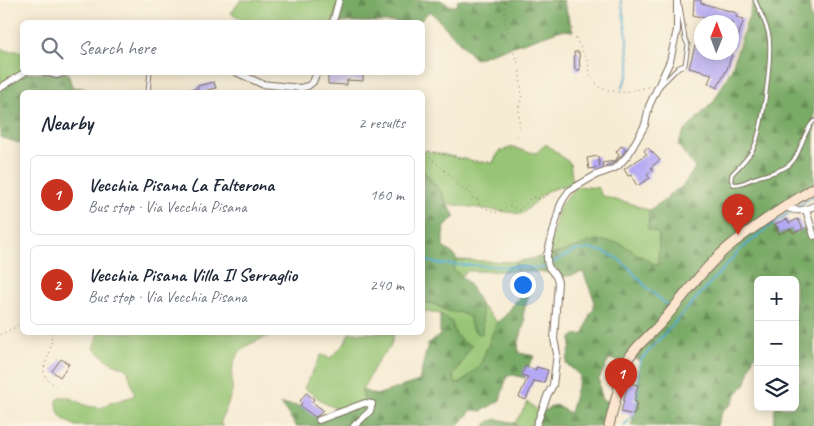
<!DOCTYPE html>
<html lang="en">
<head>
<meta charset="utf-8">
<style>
  :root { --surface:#fff; --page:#f6f6f7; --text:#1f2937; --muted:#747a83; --line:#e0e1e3; --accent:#c8321e }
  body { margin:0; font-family:Caveat,sans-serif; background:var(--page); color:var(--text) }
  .controls { position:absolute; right:15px; bottom:15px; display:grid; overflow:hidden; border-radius:8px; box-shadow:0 2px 12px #0003 }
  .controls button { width:45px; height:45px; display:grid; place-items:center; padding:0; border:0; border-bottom:1px solid var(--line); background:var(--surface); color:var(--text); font:25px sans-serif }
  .compass { position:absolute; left:694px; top:15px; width:45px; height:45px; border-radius:50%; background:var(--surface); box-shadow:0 2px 12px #0003; rotate:1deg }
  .you { position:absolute; left:522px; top:284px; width:18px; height:18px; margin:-12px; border:4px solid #fff; border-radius:50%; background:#1a73e8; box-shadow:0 0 0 8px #1a73e833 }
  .badge { display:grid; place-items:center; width:32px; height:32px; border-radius:50%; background:var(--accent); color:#fff; font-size:16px; font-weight:700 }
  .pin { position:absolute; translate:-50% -41px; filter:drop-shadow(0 1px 2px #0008) }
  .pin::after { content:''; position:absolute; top:26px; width:18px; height:15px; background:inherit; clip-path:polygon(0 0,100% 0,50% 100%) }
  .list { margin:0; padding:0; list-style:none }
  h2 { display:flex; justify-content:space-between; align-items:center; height:65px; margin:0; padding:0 20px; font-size:21px }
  h2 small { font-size:16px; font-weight:400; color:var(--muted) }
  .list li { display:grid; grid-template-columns:32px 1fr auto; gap:15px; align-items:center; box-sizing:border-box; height:80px; margin:0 10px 10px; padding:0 10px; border:1px solid var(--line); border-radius:8px }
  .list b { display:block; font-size:19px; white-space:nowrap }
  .list p { margin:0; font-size:16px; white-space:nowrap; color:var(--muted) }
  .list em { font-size:16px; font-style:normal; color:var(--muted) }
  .icon { flex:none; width:28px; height:28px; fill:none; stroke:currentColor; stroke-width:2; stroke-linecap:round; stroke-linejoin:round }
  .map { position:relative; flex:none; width:814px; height:426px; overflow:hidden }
  .search { position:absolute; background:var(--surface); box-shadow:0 2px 12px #0003; left:20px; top:20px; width:405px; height:55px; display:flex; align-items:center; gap:12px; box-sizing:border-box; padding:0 18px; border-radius:8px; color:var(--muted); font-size:19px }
  .panel { position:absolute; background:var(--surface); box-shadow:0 2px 12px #0003; left:20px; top:90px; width:405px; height:245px; border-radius:8px }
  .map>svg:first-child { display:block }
</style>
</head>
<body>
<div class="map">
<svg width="814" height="426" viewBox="0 0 814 426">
  <defs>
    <pattern id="forest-firs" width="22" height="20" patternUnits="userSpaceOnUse" patternTransform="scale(1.25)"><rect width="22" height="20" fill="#79aa66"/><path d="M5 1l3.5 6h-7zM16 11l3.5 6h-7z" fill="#648b53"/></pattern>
  </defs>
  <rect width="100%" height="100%" fill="#fcf5e5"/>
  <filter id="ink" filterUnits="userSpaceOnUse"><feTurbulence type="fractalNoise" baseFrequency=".02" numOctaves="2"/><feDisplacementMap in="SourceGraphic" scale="10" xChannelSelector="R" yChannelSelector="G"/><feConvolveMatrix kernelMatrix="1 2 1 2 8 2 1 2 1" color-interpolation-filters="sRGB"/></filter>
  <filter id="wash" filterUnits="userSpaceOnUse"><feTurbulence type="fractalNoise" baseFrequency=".0096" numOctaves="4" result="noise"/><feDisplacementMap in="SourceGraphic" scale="20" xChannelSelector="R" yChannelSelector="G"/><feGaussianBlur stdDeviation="1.12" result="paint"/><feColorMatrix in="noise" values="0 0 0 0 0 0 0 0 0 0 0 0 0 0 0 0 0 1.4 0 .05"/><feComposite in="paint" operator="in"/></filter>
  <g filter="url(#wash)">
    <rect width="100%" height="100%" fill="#f6ebd3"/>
    <g fill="#97c574" stroke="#697849">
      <path d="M 241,0 L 339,0 L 333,22 L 247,22 L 231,13 Z"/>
      <path d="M 0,48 L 8,51 L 22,51 L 22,72 L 0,88 Z"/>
      <path d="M 546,144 L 570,163 L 573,185 L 569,184 L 547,191 L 522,214 L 449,204 L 441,192 L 423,170 L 422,150 L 478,162 L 493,163 L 495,158 L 500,151 L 513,147 L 524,151 L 536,153 Z"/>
      <path d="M 577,186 L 599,188 L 601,195 L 615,200 L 626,202 L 649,210 L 648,229 L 659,234 L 658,266 L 652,263 L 559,253 L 547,255 L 560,206 Z"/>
      <path d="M 457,260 L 515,262 L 516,271 L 468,271 L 460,276 L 453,270 Z"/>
      <path d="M 422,302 L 434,304 L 447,311 L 461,313 L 470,317 L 481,308 L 479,303 L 497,322 L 480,366 L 461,383 L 455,383 L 453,375 L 459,368 L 465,355 L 462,341 L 454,332 L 452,322 L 440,314 L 423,311 Z"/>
      <path d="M 99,333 L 99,332 L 275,333 C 255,343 236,344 232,371 C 231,378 233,385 232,391 C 229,402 224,413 220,424 L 224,426 L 76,426 C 62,419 57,417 57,400 L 61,397 L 68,397 L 87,406 L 101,408 L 110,403 L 134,396 L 134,392 L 128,371 L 123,367 L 110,362 L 94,349 Z"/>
      <path d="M 349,333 L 394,333 L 390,348 L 379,359 L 362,390 L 365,403 L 341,411 L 325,403 L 304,388 L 321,355 L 330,358 L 345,343 Z"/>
      <path d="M 528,402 L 540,413 L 536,426 L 516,426 L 515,423 Z"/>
    </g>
    <g fill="url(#forest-firs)" stroke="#5a6a42">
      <path d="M 339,0 L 440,0 C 446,3 451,8 458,5 L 457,0 L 563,0 L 573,31 L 561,30 L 475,59 L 430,11 L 419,22 L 333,22 Z"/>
      <path d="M 754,0 L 804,0 L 809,2 L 811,19 L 814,20 L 814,183 L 786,207 L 770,217 L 779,234 L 791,229 L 793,233 L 803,229 L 812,228 L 814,236 L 814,419 L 812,426 L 773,426 L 775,407 L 795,407 L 795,280 L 758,280 L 758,355 L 754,356 L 745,385 L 736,394 L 732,404 C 723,408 719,417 717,426 L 631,426 L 638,402 L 638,370 L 640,361 L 628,357 L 626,362 L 609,359 L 599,379 L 601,399 L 615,404 L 609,426 L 536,426 L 540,413 L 555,405 L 570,413 L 580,376 L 566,363 L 571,346 L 571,338 L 575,335 L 584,334 L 590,314 L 594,309 L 594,299 L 583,272 C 573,275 563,279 553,273 L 516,271 L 515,262 L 559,253 L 596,240 L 620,243 L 652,263 L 658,265 L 659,234 L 648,229 L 649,210 L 667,199 L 668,195 L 682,187 L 695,168 L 678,145 L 683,133 L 714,101 L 731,70 Z"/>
      <path d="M 25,73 L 68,73 L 72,87 L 82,88 L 93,92 L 22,92 L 22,109 L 21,113 L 22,114 L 22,144 L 0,137 L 0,88 Z"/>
      <path d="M 422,170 L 441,192 L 455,217 C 442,226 443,232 443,247 L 453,254 L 457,260 L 453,270 C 466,277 478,295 481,309 C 483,317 483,326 482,334 C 472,334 470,326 470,317 L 461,313 L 447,311 L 434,304 L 423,302 Z"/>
      <path d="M 522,284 L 529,286 L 530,290 L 523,315 L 525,321 L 518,345 L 519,353 L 535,356 L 530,363 L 525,378 L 514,375 L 507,376 L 500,400 L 482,411 L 472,410 L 458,426 L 296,426 L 281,404 L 300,406 L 318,418 L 364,403 L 362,390 L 376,395 L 419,381 L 428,344 L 440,335 L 440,314 L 452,322 C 454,337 459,340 472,346 C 464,356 460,366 453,375 L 455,383 L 461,383 L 480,366 L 497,322 L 505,316 L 520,296 Z"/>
      <path d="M 498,419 L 515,423 L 516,426 L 484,426 L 490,421 Z"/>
    </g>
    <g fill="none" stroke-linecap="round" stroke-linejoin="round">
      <g stroke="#4faacd" stroke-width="2">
        <path d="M 621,0 L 626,30 L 629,64 L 629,72 L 622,88"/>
        <path d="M 796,207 L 814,196"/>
        <path d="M 422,258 L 430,262 L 440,264 L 543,268 L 574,251 L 590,249 L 601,251 L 614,256 L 628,267 L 648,289 L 670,307"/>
        <path d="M 635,410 C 640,394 636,377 640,361 L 739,251 L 767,228 L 790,212"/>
        <path d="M 624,426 L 634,414"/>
      </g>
    </g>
    <g id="blocks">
      <g fill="#b4a8f5">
        <path d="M 694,0 L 701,0 L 701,3 L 737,13 L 736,17 L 744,19 L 727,69 L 717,88 L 708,83 L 712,74 L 689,68 L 695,46 L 702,48 L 702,52 L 732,52 L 732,22 L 715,22 L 715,21 L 693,15 Z"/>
        <path d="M 574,52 L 579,52 L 580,70 L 575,70 Z"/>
        <path d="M 350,72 L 363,72 L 363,81 L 347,80 L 347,85 L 328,84 L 328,74 L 350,74 Z"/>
        <path d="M 214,82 L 216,88 L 207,90 L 207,92 L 188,92 L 188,90 L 198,88 L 197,86 Z"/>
        <path d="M 621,146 L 626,149 L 624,152 L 615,162 L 603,167 L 602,163 L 615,161 L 619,155 L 616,152 Z"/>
        <path d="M 647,147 L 660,160 L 651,167 L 653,170 L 647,175 L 650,178 L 637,186 L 631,175 L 628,176 L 624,169 L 647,154 L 644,151 Z"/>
        <path d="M 598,156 L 600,167 L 589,169 L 587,158 Z"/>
        <path d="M 787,219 L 789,223 L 798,219 L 803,229 L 793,233 L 791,229 L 779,234 L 775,224 Z"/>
        <path d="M 61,359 L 69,364 L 60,377 L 52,371 Z"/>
        <path d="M 525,366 L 536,370 L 536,367 L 548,370 L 544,383 L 534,381 L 526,400 L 519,397 L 528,377 L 522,375 Z"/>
        <path d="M 628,383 L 638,385 L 634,401 L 637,402 L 634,415 L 621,412 Z"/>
        <path d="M 306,393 L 314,399 L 312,402 L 323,410 L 320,414 L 315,417 L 300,406 L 302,403 L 300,401 Z"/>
      </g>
    </g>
  </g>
  <g filter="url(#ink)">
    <use href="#blocks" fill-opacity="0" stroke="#7c6e5d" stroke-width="1"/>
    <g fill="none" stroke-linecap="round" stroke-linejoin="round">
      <g stroke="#7c6e5d" stroke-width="5">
        <g id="lane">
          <path d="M 755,0 C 759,11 767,24 769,36 C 772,57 763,133 752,151 C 747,159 739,167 732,174 L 731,179 L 733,184 C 741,186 748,180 755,178 C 766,174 780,172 789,165 C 801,156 802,132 814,121"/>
          <path d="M 660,86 L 679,67 L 685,65 L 688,45 L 685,39 L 680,6"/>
          <path d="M 148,92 L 150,72"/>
        </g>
      </g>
      <g stroke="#7c6e5d" stroke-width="8">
        <g id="street">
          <path d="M 333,22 L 339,0"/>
          <path d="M 45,72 L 57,75 L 66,72"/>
          <path d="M 236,72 L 262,84 L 300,88 L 308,86 L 313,82 L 317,72"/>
          <path d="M 0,88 L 25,72"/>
          <path d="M 786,207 C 796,212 804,211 814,206"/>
          <path d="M 806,210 L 814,236"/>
          <path d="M 319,420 L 365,403 L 372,404 L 370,411 L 354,426"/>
          <path d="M 536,426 L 548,394 L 553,385 L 557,354 L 554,339 L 558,282 C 555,269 546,273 547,255 L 560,206 L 564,198 L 569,191 L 577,186 L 596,175 L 613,169 L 618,166 L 628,155 L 640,134 L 645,125 L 649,106 L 670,61 L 677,30 L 677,0"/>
        </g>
      </g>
      <g stroke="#7c6e5d" stroke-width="11">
        <path id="secondary" d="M 609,426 L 624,366 C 632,349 646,339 658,326 C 682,300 705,265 732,244 C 758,223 786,206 814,188"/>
      </g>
      <g stroke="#7c6e5d" stroke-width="1" stroke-dasharray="1 4" stroke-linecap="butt">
        <path d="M 563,0 L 576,39 L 588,62 L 590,75 L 600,88 L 621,93 L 652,86"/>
        <path d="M 422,150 L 453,178 L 460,187 L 470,193 L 472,198 L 477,199 L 480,205 L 495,213 L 510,206 L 519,210 L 532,197 L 541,199 L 560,187 L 565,187"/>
        <path d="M 424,150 L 478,162 L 494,163 L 495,158 L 500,151 L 513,147 L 519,130 L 519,105 L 522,96 L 519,65 L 512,49 L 504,38 L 508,31 L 505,23 L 505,0"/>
        <path d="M 51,332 C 51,336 52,341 51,345 C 49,364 33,372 56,386"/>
        <path d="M 0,335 L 16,327 L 22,321"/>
      </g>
      <use href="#lane" stroke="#fff" stroke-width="3"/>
      <use href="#street" stroke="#fff" stroke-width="6"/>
      <use href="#secondary" stroke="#fbe5cf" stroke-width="9"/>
    </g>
  </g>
</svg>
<div class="controls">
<button>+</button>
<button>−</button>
<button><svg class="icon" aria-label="layers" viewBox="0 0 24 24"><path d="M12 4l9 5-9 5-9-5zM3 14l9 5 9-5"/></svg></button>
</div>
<svg class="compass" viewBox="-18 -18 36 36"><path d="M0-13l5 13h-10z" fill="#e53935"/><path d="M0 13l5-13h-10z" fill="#747a83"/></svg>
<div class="you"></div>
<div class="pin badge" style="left:621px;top:399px">1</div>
<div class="pin badge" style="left:738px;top:235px">2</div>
<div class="search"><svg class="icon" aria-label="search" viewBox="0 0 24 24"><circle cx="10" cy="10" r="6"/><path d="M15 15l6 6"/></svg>Search here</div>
<section class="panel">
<h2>Nearby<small>2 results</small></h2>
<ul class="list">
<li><span class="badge">1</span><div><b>Vecchia Pisana La Falterona</b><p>Bus stop · Via Vecchia Pisana</p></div><em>160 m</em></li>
<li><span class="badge">2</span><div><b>Vecchia Pisana Villa Il Serraglio</b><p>Bus stop · Via Vecchia Pisana</p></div><em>240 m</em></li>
</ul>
</section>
</div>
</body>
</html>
